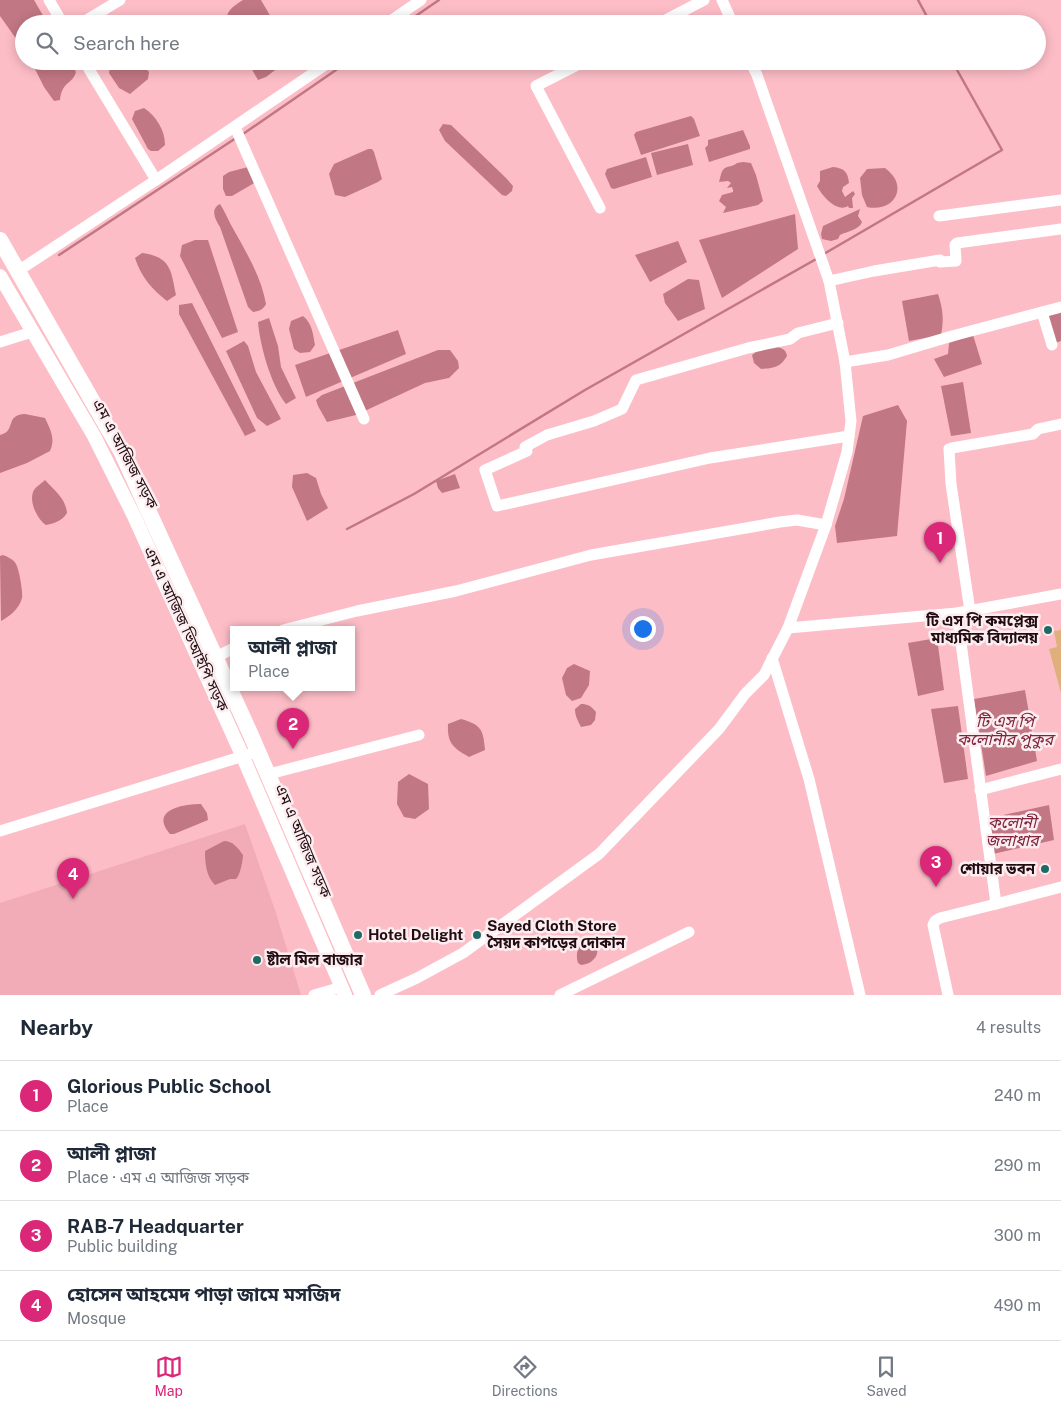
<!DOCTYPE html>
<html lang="en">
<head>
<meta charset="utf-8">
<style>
  :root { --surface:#fff; --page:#f6f6f7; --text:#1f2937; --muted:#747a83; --line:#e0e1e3; --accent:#db2777 }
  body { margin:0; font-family:"Public Sans","Noto Sans Bengali",sans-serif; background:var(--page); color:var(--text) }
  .you { position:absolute; left:642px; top:628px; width:18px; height:18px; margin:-12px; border:4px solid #fff; border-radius:50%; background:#1a73e8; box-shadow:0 0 0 8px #1a73e833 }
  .badge { display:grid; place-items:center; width:32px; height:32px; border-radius:50%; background:var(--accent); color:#fff; font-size:16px; font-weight:700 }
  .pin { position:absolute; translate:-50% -41px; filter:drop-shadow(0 1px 2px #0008) }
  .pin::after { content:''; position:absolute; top:26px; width:18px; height:15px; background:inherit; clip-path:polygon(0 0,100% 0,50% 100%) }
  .popup { position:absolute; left:230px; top:626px; width:125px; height:65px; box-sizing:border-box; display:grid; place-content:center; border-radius:0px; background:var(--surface); filter:drop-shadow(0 1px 4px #0005); font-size:16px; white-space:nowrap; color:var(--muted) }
  .popup b { font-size:19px; color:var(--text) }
  .popup::after { content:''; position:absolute; left:50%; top:100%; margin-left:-10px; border:10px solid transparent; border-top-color:var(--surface) }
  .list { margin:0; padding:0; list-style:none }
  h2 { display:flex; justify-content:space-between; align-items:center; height:65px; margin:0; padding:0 20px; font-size:21px }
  h2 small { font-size:16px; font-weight:400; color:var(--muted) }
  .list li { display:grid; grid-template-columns:32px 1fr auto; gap:15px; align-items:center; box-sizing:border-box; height:70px; padding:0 20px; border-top:1px solid var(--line) }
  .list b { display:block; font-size:19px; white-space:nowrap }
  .list p { margin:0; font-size:16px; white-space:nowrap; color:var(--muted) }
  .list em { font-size:16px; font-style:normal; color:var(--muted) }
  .icon { flex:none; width:28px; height:28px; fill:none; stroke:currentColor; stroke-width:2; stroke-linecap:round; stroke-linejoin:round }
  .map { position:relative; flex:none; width:1061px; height:995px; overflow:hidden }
  .search { position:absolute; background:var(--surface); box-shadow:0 2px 12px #0003; left:15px; right:15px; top:15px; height:55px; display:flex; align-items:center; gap:12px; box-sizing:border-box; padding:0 18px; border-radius:28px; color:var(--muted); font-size:19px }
  .sheet { height:345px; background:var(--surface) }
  nav { display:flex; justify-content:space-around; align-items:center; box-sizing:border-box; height:70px; border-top:1px solid var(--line); background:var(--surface); font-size:14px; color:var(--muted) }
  nav a { display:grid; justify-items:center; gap:2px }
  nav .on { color:var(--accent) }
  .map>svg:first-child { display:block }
</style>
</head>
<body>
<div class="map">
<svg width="1061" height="995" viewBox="0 0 1061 995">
  <rect width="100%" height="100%" fill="#fdbdc7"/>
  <path fill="#f2acb7" d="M 245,824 L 276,913 L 301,995 L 0,995 L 0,903 Z"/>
  <path fill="#dfb07b" d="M 1061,630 L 1061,693 L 1049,649 L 1057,647 L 1054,631 Z"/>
  <g fill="#c27784">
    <path d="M 0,0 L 34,0 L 48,24 L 24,24 L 24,50 L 0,16 Z"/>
    <path d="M 243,0 L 261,0 L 275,24 L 228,24 C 223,12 234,6 243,0 Z"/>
    <path d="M 31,61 L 70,61 L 76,72 C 72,85 62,81 60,100 L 54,101 L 44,87 Z"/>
    <path d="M 117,61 L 139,61 L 149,72 L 148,79 L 130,94 L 119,88 L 109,73 L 110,67 Z"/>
    <path d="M 247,61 L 287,61 L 266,77 L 258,80 Z"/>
    <path d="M 144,108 C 156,116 165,130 165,145 L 158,151 L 151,151 L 148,149 L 132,119 L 135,111 Z"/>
    <path d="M 691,116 L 694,119 L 700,136 L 641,155 L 634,135 L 636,132 Z"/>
    <path d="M 443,124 L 451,125 L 506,178 L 513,186 L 512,191 L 506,196 L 502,195 L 445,141 L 439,130 Z"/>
    <path d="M 743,130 L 750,146 L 750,149 L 709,162 L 705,148 L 708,145 L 708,140 Z"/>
    <path d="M 688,144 L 693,165 L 657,175 L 651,153 Z"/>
    <path d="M 368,149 L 372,149 L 374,152 L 382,179 L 378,182 L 345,197 L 335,195 L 329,174 L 334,164 Z"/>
    <path d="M 646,157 L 652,177 L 614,189 L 611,188 L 605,174 L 607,169 Z"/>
    <path d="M 743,162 L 751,163 L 756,175 L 763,201 L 758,205 L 723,213 L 726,207 L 719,201 L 722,195 L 733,192 L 733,190 L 732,187 L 727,188 L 731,183 L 728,181 L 719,182 C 720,179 721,172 723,170 C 725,166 733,167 737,163 Z"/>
    <path d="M 248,167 L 256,182 L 232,196 L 226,196 L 223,189 L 223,176 L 229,172 Z"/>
    <path d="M 833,167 C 844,168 848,172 849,183 L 843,187 L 842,191 L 845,197 L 853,191 L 855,194 L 852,198 L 853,208 L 849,208 L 848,206 C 837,213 822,196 817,186 L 820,181 L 820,171 Z"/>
    <path d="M 885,168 C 910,186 894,213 867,207 L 862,195 L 860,178 L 867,169 Z"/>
    <path d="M 220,204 C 224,210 227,217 231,225 C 245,250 261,276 266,304 C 263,310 259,311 253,312 L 248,307 L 220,227 C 215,219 210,209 220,204 Z"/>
    <path d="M 860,209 L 858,216 L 862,222 C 859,230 848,231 840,235 L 838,239 L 831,241 L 822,239 L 821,234 L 823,226 Z"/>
    <path d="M 795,214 L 798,249 L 722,298 L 699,240 Z"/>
    <path d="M 195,240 L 208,240 L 238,332 L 222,338 L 180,256 L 182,245 Z"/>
    <path d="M 678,241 L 687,262 L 650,282 L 635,255 Z"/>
    <path d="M 142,253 C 171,257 171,270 176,295 L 167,301 C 152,289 141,277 135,258 Z"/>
    <path d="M 688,279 L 699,280 L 705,309 L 678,321 L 665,303 L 663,294 Z"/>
    <path d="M 938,294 C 943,309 944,320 941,335 L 909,341 L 902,301 Z"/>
    <path d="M 192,303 L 256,431 L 245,436 L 179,314 L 179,305 Z"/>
    <path d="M 1061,310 L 1061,341 L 1055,343 L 1046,313 Z"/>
    <path d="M 303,316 C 312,323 313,334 315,345 L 310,352 L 300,353 L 294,349 L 289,329 L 291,321 Z"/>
    <path d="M 269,318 L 278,346 L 281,367 L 296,398 L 286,404 C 271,385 260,346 258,322 Z"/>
    <path d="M 398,330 L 406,354 L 306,397 L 295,365 Z"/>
    <path d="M 973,335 L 982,364 L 944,377 L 934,359 L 948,354 L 949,343 Z"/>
    <path d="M 244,341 L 248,346 L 256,372 L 281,419 L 267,426 L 257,418 L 226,351 Z"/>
    <path d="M 774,347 C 781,347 786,349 787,356 C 780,368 773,368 761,369 L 754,363 L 752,355 L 760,349 Z"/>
    <path d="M 438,350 L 450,350 L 458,361 L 459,368 L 449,378 L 425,383 L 356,415 L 327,422 L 318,406 L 316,400 L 322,395 Z"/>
    <path d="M 963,382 L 971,433 L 951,436 L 941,386 Z"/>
    <path d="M 898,405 L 907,421 L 897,536 L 837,543 L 835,526 L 844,499 L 863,416 Z"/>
    <path d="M 25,414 L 45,418 C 50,429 56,439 50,451 L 27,463 L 0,473 L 0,435 C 17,431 4,415 25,414 Z"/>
    <path d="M 307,473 L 316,478 L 321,494 L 328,508 L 307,521 L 292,487 L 293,475 Z"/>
    <path d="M 455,474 L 460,488 L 442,493 L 438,488 L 436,481 Z"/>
    <path d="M 45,480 C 55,491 66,499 67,513 C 62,521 55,523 46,525 C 38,520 29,503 33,492 C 35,487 41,484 45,480 Z"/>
    <path d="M 3,555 C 8,557 13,559 16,564 C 19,569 23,592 22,598 C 19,609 10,616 1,621 L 0,556 Z"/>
    <path d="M 937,638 L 944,690 L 918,696 L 908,643 Z"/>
    <path d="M 574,664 L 590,671 L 589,685 L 581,698 L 572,701 L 566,695 L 562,678 L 567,668 Z"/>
    <path d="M 1025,690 L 1037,761 L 986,776 L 974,699 Z"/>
    <path d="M 581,704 C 588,704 591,706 596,712 L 595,720 L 591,725 L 581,727 C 578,721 575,716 575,709 Z"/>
    <path d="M 958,706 L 968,779 L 944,783 L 931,709 Z"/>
    <path d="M 461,719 C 482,725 483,730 485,750 L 469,757 C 453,748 447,743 448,724 Z"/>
    <path d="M 409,774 L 428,784 L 429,809 L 415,819 L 404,817 L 397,804 L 398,782 Z"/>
    <path d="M 201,804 L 207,813 L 208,820 L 174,834 L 170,834 C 149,810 183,804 201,804 Z"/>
    <path d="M 1049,805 L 1054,840 L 993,854 L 990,818 Z"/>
    <path d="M 224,841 C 233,841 238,848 243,855 C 243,860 240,876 236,879 L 230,879 L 215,885 C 206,876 205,863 205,851 Z"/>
    <path d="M 586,940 C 605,944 598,964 581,965 L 578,963 C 575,954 578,944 586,940 Z"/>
  </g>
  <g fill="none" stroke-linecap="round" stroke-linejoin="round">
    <g stroke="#c27784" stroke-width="2.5">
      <path d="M 918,0 L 931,24"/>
      <path d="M 404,24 L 439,0"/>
      <path d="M 243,134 L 349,61"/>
      <path d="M 59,255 L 236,138"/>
      <path d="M 822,255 L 1002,150 L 952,61"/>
      <path d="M 347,529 L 414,494 L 585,390 L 818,258"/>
    </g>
    <g stroke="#fff" stroke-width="11">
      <path d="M 49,0 L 63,24"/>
      <path d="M 722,0 L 733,24"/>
      <path d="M 80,24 L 120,0"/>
      <path d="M 386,24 L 421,0"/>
      <path d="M 658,24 L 704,0"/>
      <path d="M 84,61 L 156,180 L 331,61"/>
      <path d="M 585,61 L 536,86 L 600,208"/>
      <path d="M 750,61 L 757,75 L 829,281 L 845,362 L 851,421 L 847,452 L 826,525 L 788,628"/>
      <path d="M 235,127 L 364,419"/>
      <path d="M 939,216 L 1061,200"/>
      <path d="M 21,269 L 156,180"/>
      <path d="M 829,281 L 874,271 L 940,260 L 940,262 L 956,261 L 955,245 L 957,243 L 1061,229"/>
      <path d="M 1042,312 L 1052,345"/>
      <path d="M 838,323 L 798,333 L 790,339 L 748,348 L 636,380 L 622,409 L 594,421 L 547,435 L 525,447 L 527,451 L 485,470 L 497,506 L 710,458 L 849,436"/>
      <path d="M 0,342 L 32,332"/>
      <path d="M 845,362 L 888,355 L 952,336 L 1061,307"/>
      <path d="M 970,611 L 951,484 L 949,449 L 952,448 L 1033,434 L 1038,429 L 1061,424"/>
      <path d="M 283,630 L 357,611 L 456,591 L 591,555 L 780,522 L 797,520 L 826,525"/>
      <path d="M 220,655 L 234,648"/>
      <path d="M 772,658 L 809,779 L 860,995"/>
      <path d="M 273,773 L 419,735"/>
      <path d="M 980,790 L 1061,769"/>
      <path d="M 0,831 L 250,754"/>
      <path d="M 996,904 L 1061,887"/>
      <path d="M 314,995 L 342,987"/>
      <path d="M 380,995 L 417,978 L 463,953 L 599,854 L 719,729 L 745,694 L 764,675 L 788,628 L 957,613 L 1061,594"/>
      <path d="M 560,995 L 689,932"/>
      <path d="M 948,995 L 933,925 L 935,921 L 940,918 L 996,904 L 957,613"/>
    </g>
    <path stroke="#fff" stroke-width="14" d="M 0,276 L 94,436 L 134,516 L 243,757 L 345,995"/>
    <path stroke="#fff" stroke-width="16" d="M 0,240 L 121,451 L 250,733 L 363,995"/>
  </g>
  <g fill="#1f6a65" stroke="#fceef0" stroke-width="2">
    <circle cx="1048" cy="630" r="5"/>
    <circle cx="1045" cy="869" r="5"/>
    <circle cx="358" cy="935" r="5"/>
    <circle cx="477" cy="935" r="5"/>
    <circle cx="257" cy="960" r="5"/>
  </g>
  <g text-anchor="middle" stroke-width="5" stroke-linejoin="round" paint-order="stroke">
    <g font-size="15" fill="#220c11" stroke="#fceef0">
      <text transform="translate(125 454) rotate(62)" y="5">এম এ আজিজ সড়ক</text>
      <text transform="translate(186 629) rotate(65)" y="5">এম এ আজিজ ভিআইপি সড়ক</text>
      <text transform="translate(303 841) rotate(67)" y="5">এম এ আজিজ সড়ক</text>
    </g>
    <g font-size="15" font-weight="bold" fill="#220c11" stroke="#fceef0" text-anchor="start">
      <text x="1038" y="626" text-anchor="end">টি এস পি কমপ্লেক্স<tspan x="1038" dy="17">মাধ্যমিক বিদ্যালয়</tspan></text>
      <text x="1035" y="874" text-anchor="end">শোয়ার ভবন</text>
      <text x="487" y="931">Sayed Cloth Store<tspan x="487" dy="17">সৈয়দ কাপড়ের দোকান</tspan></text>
      <text x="368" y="940">Hotel Delight</text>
      <text x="267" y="965">ষ্টীল মিল বাজার</text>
    </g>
    <g font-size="16" font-style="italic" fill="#7f243c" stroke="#fceef0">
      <text x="1005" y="727">টি এস পি<tspan x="1005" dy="18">কলোনীর পুকুর</tspan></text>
      <text x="1012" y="828">কলোনী<tspan x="1012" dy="18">জলাধার</tspan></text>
    </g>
  </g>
</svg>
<div class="you"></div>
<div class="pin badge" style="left:940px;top:563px">1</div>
<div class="pin badge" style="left:293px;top:749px">2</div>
<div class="popup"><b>আলী প্লাজা</b>Place</div>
<div class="pin badge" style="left:936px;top:887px">3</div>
<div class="pin badge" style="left:73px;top:899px">4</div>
<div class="search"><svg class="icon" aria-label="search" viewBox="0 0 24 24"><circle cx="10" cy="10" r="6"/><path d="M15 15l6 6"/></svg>Search here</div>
</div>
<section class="sheet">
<h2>Nearby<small>4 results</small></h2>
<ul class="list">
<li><span class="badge">1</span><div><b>Glorious Public School</b><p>Place</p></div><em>240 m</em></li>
<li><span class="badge">2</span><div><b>আলী প্লাজা</b><p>Place · এম এ আজিজ সড়ক</p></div><em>290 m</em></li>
<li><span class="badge">3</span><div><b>RAB-7 Headquarter</b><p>Public building</p></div><em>300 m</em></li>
<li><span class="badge">4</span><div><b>হোসেন আহমেদ পাড়া জামে মসজিদ</b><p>Mosque</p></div><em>490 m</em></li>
</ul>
</section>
<nav>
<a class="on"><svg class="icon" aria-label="map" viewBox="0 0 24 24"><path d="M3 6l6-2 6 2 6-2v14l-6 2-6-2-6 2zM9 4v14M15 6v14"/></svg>Map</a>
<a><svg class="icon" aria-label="directions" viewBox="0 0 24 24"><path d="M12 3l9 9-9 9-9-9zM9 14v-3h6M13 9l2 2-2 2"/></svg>Directions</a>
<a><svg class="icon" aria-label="saved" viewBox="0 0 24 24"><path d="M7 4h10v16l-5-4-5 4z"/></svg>Saved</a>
</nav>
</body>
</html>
